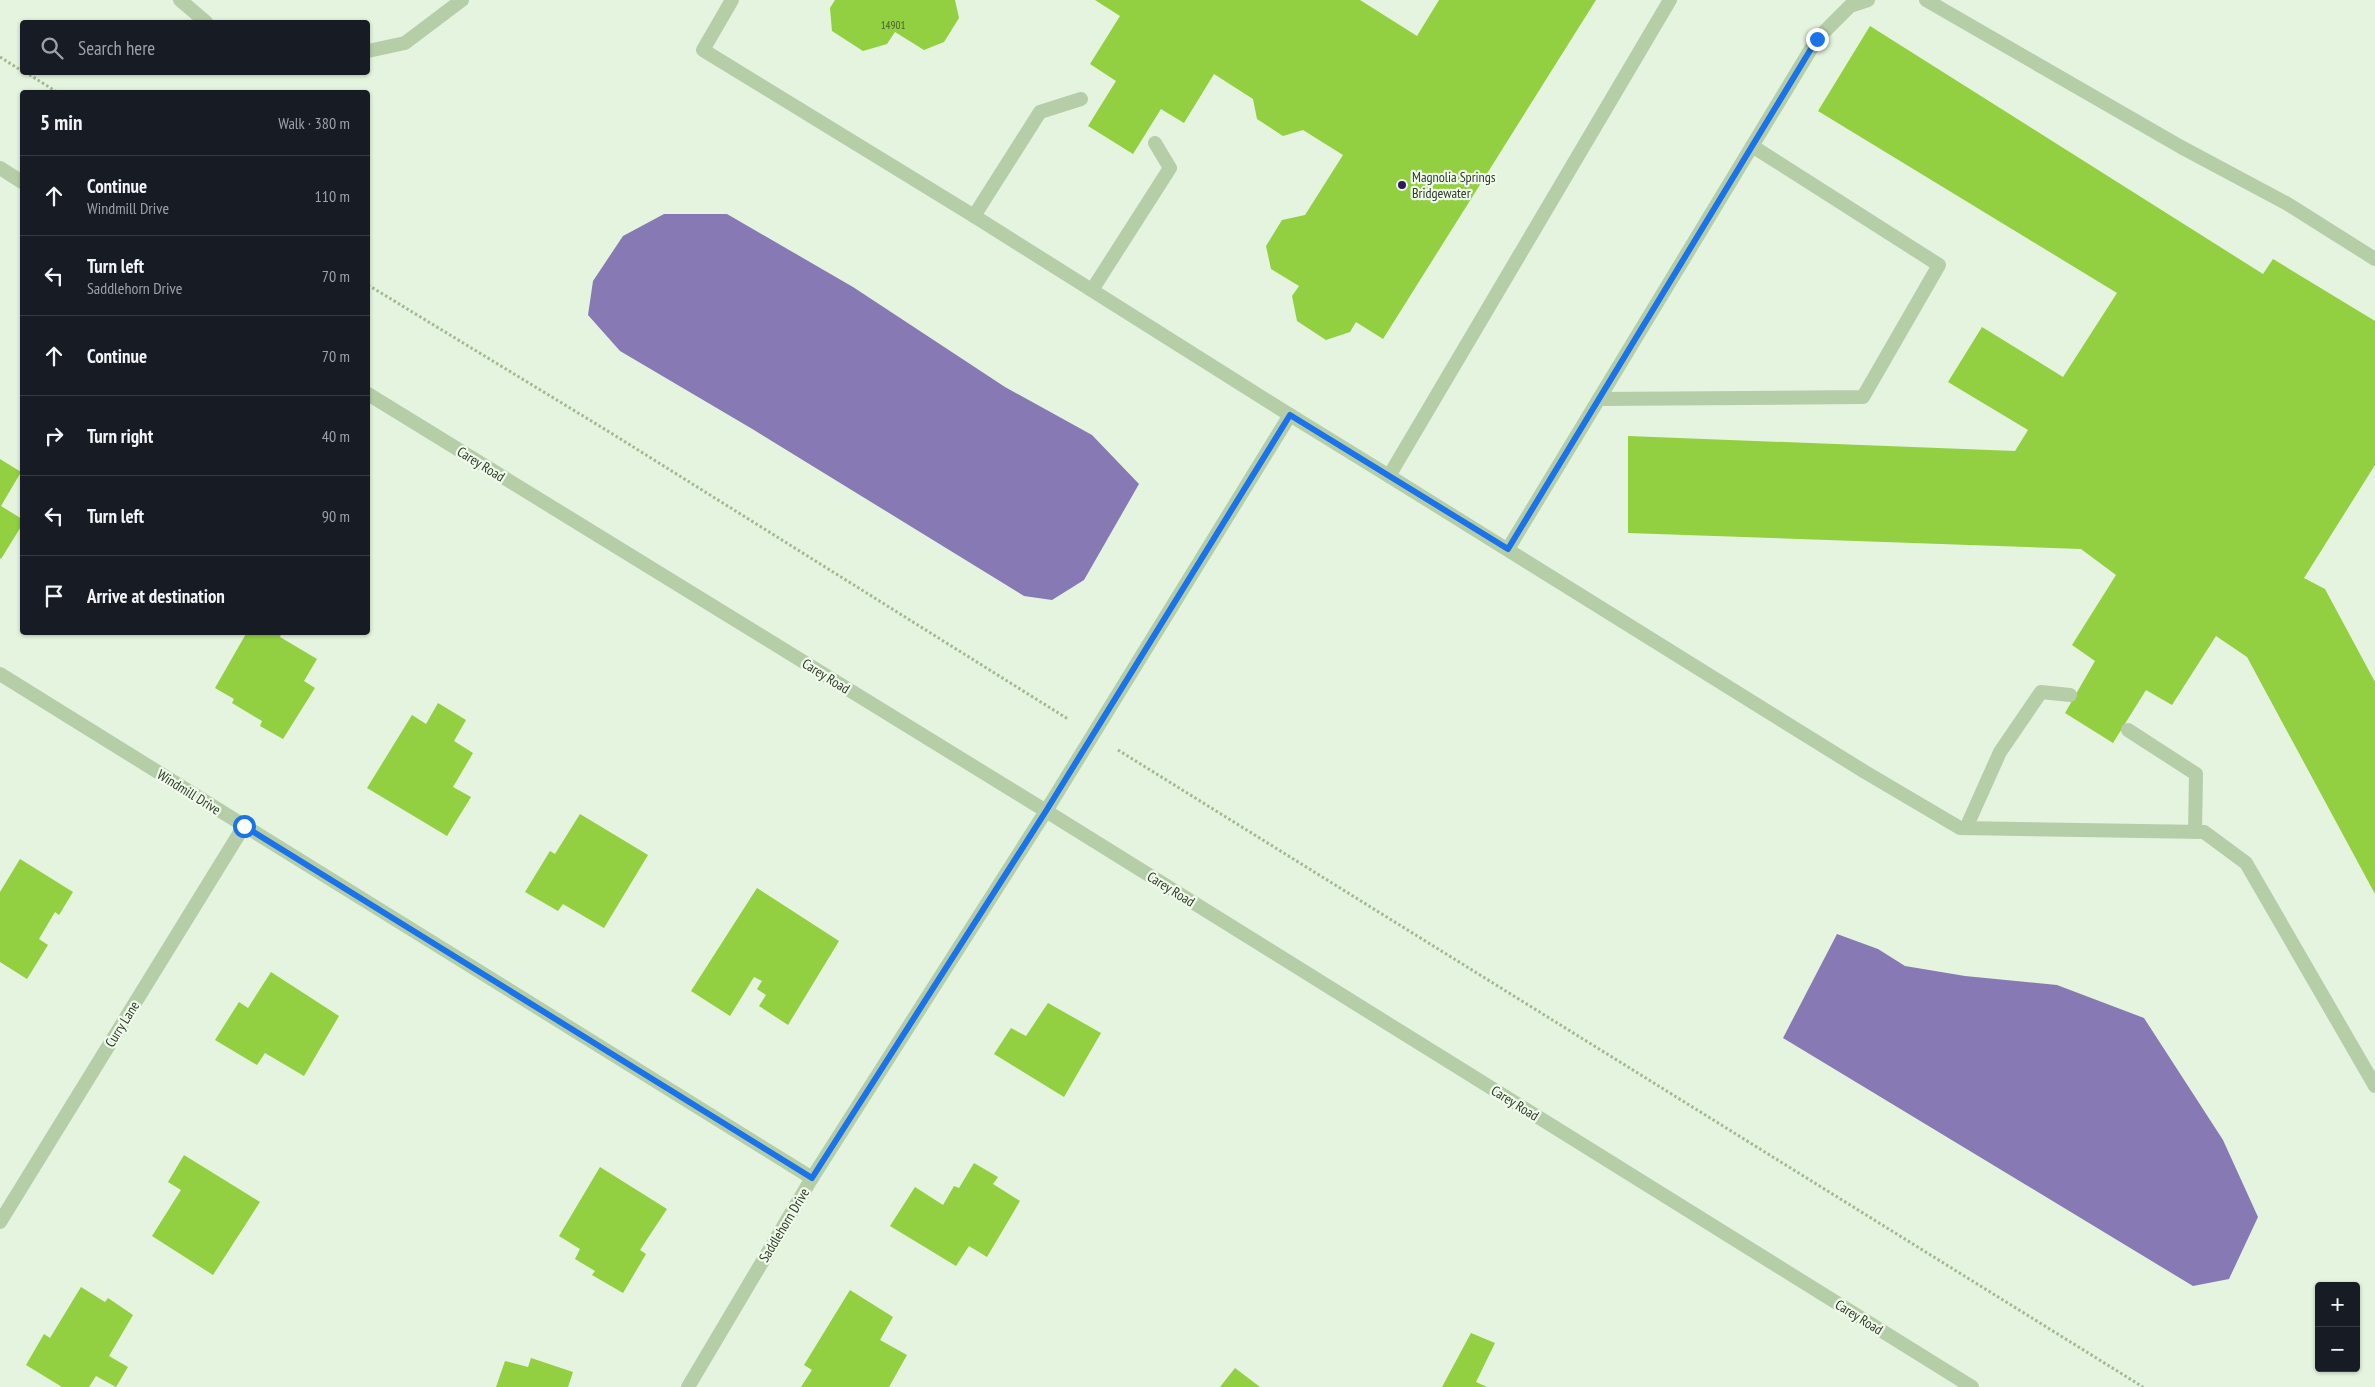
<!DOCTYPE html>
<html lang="en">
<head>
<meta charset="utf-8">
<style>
  :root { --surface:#171b24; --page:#242831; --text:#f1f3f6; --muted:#9ea1a6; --line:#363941 }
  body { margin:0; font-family:"PT Sans Narrow",sans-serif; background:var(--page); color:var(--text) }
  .controls { position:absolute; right:15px; bottom:15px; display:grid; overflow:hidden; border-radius:5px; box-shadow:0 1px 4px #0004 }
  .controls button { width:45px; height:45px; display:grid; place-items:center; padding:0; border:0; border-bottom:1px solid var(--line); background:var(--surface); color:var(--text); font:25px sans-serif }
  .stop { position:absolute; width:15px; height:15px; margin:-11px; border:4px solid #1a73e8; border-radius:50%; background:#fff }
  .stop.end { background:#1a73e8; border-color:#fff; box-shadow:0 1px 5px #0008 }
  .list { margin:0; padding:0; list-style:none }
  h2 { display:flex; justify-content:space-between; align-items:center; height:65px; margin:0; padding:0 20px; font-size:21px }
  h2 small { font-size:16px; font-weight:400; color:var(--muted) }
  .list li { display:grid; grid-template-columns:32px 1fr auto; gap:15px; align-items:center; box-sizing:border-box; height:80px; padding:0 20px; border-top:1px solid var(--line) }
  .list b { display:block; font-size:19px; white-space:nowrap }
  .list p { margin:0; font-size:16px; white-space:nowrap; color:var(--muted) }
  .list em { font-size:16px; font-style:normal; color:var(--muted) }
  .icon { flex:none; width:28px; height:28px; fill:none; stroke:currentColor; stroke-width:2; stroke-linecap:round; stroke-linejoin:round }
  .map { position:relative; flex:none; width:2375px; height:1387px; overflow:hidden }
  .search { position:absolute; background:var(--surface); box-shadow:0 1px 4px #0004; left:20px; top:20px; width:350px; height:55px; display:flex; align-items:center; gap:12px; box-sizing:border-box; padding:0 18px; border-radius:5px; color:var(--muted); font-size:19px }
  .panel { position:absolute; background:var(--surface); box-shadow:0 1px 4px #0004; left:20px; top:90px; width:350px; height:545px; border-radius:5px }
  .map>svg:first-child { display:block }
</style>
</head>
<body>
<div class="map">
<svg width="2375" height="1387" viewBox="0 0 2375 1387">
  <rect width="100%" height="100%" fill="#e4f4de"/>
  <g fill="#877ab4">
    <path d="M 664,214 L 727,214 L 853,287 L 1005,387 L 1092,435 L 1139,484 L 1084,580 L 1052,600 L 1024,596 L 754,430 L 620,351 L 588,315 L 593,281 L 623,236 Z"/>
    <path d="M 1837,934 L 1878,949 L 1905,966 L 1965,976 L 2057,985 L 2144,1018 L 2223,1140 L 2258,1217 L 2229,1279 L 2193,1286 L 1783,1038 Z"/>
  </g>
  <g fill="#92cf41">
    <path d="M 835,0 L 955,0 L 959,18 L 944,42 L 924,50 L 895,32 L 887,44 L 863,51 L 832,31 L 830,8 Z"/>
    <path d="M 1095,0 L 1360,0 L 1417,36 L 1439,0 L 1596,0 L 1383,339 L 1356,322 L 1350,332 L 1326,340 L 1297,321 L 1292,296 L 1299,286 L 1271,269 L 1266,246 L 1282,220 L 1305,215 L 1343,155 L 1303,130 L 1283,136 L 1257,119 L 1253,99 L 1214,74 L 1184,123 L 1161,109 L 1133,154 L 1088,126 L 1116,81 L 1090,64 L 1120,16 Z"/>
    <path d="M 1870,26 L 2263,274 L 2273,259 L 2375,321 L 2375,465 L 2304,578 L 2325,589 L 2375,682 L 2375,894 L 2247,657 L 2216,636 L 2172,705 L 2146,690 L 2113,743 L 2065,713 L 2095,661 L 2072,645 L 2116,575 L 2081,549 L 1628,533 L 1628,436 L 2015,451 L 2028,430 L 1948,382 L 1982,327 L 2063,377 L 2117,293 L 1818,111 Z"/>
    <path d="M 0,459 L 21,472 L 1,506 L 22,519 L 22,525 L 1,559 L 0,558 Z"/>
    <path d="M 247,632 L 282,632 L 280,637 L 317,659 L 304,681 L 315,688 L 283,739 L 260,726 L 262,721 L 232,703 L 234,699 L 215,688 Z"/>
    <path d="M 438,703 L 466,720 L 454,741 L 473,753 L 453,787 L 471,797 L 447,836 L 367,788 L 412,715 L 426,724 Z"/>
    <path d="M 580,814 L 648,855 L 604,928 L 563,904 L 558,911 L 525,892 L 550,851 L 555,854 Z"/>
    <path d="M 20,859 L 73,892 L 59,915 L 55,912 L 39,939 L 48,945 L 27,979 L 0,962 L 0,892 Z"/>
    <path d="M 757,888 L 839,941 L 788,1025 L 759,1006 L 766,995 L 757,989 L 762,981 L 754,977 L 730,1016 L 691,991 Z"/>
    <path d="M 271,972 L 339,1016 L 304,1076 L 265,1053 L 257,1065 L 215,1040 L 239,1002 L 248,1008 Z"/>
    <path d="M 1048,1003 L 1101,1033 L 1064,1097 L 994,1054 L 1011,1028 L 1026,1036 Z"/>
    <path d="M 184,1155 L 260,1202 L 213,1275 L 152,1236 L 181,1190 L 168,1182 Z"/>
    <path d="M 974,1163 L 998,1177 L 993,1184 L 1020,1201 L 987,1257 L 969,1246 L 956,1266 L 890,1226 L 915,1187 L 943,1205 L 954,1186 L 959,1188 Z"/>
    <path d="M 600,1167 L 667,1209 L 640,1250 L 646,1254 L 623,1293 L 592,1275 L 595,1271 L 575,1259 L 580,1249 L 559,1236 Z"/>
    <path d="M 81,1287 L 105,1302 L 108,1298 L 133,1315 L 109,1356 L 128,1367 L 116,1387 L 96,1376 L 89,1387 L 62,1387 L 26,1365 L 44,1334 L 50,1338 Z"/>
    <path d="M 850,1290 L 893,1317 L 880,1340 L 907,1355 L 889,1387 L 801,1387 L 812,1370 L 804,1365 Z"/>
    <path d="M 1471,1333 L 1495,1343 L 1476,1382 L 1487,1387 L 1442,1387 Z"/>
    <path d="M 531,1358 L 573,1372 L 568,1387 L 496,1387 L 505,1361 L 528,1367 Z"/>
    <path d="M 1235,1368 L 1260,1387 L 1220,1387 Z"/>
  </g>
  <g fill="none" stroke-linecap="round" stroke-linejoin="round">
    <g stroke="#a1ba92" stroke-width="3" stroke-dasharray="2.5 2.5" stroke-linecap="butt">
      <path d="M 0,57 L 22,71"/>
      <path d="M 25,72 L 57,92"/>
      <path d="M 368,285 L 611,433 L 1068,719"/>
      <path d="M 1118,750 L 2143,1387"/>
    </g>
    <g stroke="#b6cea8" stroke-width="14">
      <path d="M 732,0 L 703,50 L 974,216 L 1290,415 L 1046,811"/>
      <path d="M 1926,0 L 2181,147 L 2286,203 L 2375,259"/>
      <path d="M 974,216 L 1040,112 L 1081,99"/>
      <path d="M 1092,290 L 1170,168 L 1155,143"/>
      <path d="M 1599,399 L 1863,397 L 1939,265 L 1752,146"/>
      <path d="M 1290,415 L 1389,476 L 1670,0"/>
      <path d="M 1389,476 L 1865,772 L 1960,828 L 2204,832 L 2246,863 L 2375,1086"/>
      <path d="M 1508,549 L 1817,39 L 1850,6 L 1868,0"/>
      <path d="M 2128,730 L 2196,774 L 2195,832"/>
      <path d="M 1966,828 L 2000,752 L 2041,692 L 2070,695"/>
    </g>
    <g stroke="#b6cea8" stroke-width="14">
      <path d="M 180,0 L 206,22"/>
      <path d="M 368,51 L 405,43 L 462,0"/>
      <path d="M 0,674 L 812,1178"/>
      <path d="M 0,1222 L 244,826"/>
      <path d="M 688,1387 L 812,1178 L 1046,811"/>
    </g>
    <g stroke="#b6cea8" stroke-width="14">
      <path d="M 0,168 L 22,182"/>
      <path d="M 368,394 L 1046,811 L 1972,1387"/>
    </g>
  </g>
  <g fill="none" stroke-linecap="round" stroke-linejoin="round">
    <path stroke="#1a73e8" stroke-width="6" d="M 244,826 L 812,1178 L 1046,811 L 1290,415 L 1508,549 L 1817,39"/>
  </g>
  <circle fill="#2c1b5f" stroke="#effbeb" stroke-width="2" cx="1402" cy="185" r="5"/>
  <g text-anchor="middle" stroke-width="4.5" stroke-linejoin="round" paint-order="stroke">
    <g font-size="11" fill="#4a5f2f">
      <text x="893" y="29">14901</text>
    </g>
    <g font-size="14" fill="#323a29" stroke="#effbeb" text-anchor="start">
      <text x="1412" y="182">Magnolia Springs<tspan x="1412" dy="16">Bridgewater</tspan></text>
    </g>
    <g font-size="14" fill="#323a29" stroke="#effbeb">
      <text transform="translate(481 464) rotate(32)" y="5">Carey Road</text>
      <text transform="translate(826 676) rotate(32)" y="5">Carey Road</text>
      <text transform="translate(189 792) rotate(32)" y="5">Windmill Drive</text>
      <text transform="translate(1171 889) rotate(32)" y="5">Carey Road</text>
      <text transform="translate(122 1024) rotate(-58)" y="5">Curry Lane</text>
      <text transform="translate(1515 1103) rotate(32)" y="5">Carey Road</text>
      <text transform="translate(784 1225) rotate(-59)" y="5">Saddlehorn Drive</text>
      <text transform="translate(1859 1317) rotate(32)" y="5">Carey Road</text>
    </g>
  </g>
</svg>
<div class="controls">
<button>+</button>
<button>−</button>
</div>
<div class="stop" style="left:244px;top:826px"></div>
<div class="stop end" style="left:1817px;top:39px"></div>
<div class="search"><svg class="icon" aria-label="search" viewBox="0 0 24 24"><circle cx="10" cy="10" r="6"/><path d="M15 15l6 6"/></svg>Search here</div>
<section class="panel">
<h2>5 min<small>Walk · 380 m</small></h2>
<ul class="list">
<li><svg class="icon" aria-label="ahead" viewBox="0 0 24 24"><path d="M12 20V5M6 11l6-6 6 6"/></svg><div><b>Continue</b><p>Windmill Drive</p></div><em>110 m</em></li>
<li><svg class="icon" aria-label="left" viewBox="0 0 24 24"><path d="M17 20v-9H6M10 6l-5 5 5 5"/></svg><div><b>Turn left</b><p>Saddlehorn Drive</p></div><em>70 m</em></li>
<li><svg class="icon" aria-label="ahead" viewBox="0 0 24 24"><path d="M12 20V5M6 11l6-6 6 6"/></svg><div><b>Continue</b></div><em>70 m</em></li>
<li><svg class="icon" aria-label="right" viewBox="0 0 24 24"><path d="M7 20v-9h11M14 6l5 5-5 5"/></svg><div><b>Turn right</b></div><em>40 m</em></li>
<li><svg class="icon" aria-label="left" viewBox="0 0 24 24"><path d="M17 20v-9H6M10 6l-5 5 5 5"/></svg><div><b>Turn left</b></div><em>90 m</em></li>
<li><svg class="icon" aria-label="arrive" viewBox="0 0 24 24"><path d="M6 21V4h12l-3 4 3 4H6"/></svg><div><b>Arrive at destination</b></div></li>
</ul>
</section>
</div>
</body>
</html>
